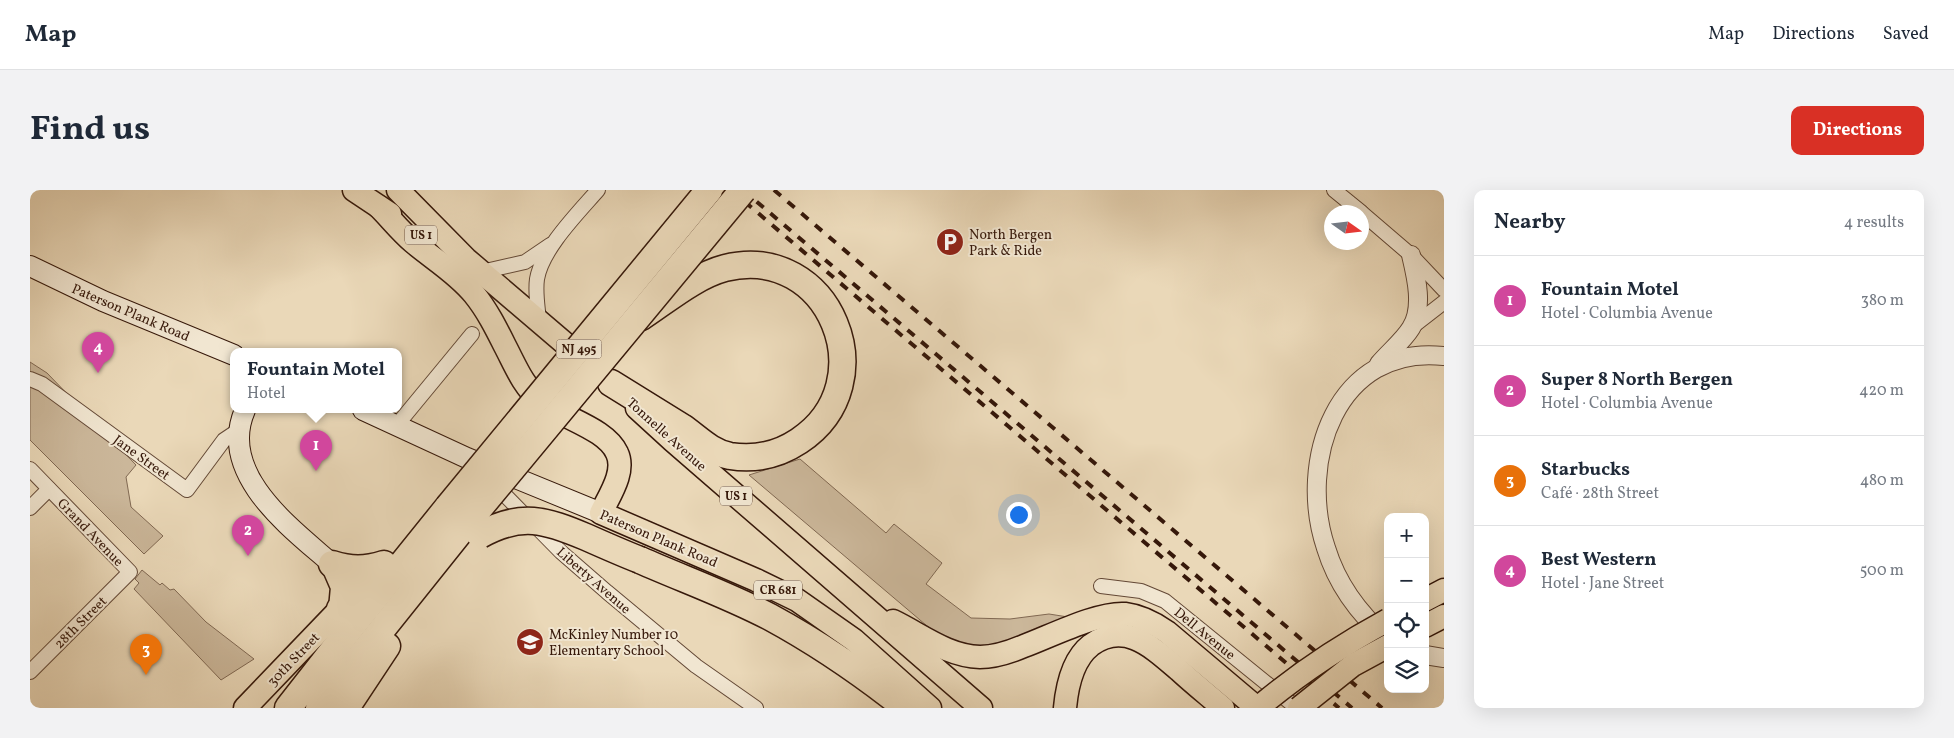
<!DOCTYPE html>
<html lang="en">
<head>
<meta charset="utf-8">
<style>
  :root { --surface:#fff; --page:#f2f2f3; --text:#1f2937; --muted:#747a83; --line:#e0e1e3; --accent:#d93025 }
  body { margin:0; font-family:Vollkorn,serif; background:var(--page); color:var(--text) }
  .controls { position:absolute; right:15px; bottom:15px; display:grid; overflow:hidden; border-radius:10px; box-shadow:0 5px 20px #0002 }
  .controls button { width:45px; height:45px; display:grid; place-items:center; padding:0; border:0; border-bottom:1px solid var(--line); background:var(--surface); color:var(--text); font:25px sans-serif }
  .compass { position:absolute; left:1294px; top:15px; width:45px; height:45px; border-radius:50%; background:var(--surface); box-shadow:0 5px 20px #0002; rotate:104deg }
  .you { position:absolute; left:988px; top:324px; width:18px; height:18px; margin:-12px; border:4px solid #fff; border-radius:50%; background:#1a73e8; box-shadow:0 0 0 8px #1a73e833 }
  .badge { display:grid; place-items:center; width:32px; height:32px; border-radius:50%; background:var(--accent); color:#fff; font-size:16px; font-weight:700 }
  .pin { position:absolute; translate:-50% -41px; filter:drop-shadow(0 1px 2px #0008) }
  .pin::after { content:''; position:absolute; top:26px; width:18px; height:15px; background:inherit; clip-path:polygon(0 0,100% 0,50% 100%) }
  .popup { position:absolute; left:200px; top:158px; width:172px; height:65px; box-sizing:border-box; display:grid; place-content:center; border-radius:10px; background:var(--surface); filter:drop-shadow(0 1px 4px #0005); font-size:16px; white-space:nowrap; color:var(--muted) }
  .popup b { font-size:19px; color:var(--text) }
  .popup::after { content:''; position:absolute; left:50%; top:100%; margin-left:-10px; border:10px solid transparent; border-top-color:var(--surface) }
  .list { margin:0; padding:0; list-style:none }
  h2 { display:flex; justify-content:space-between; align-items:center; height:65px; margin:0; padding:0 20px; font-size:21px }
  h2 small { font-size:16px; font-weight:400; color:var(--muted) }
  .list li { display:grid; grid-template-columns:32px 1fr auto; gap:15px; align-items:center; box-sizing:border-box; height:90px; padding:0 20px; border-top:1px solid var(--line) }
  .list b { display:block; font-size:19px; white-space:nowrap }
  .list p { margin:0; font-size:16px; white-space:nowrap; color:var(--muted) }
  .list em { font-size:16px; font-style:normal; color:var(--muted) }
  .icon { flex:none; width:28px; height:28px; fill:none; stroke:currentColor; stroke-width:2; stroke-linecap:round; stroke-linejoin:round }
  .map { position:relative; flex:none; width:1414px; height:518px; overflow:hidden; border-radius:10px }
  header { display:flex; align-items:center; gap:30px; box-sizing:border-box; height:70px; padding:0 25px; background:var(--surface); border-bottom:1px solid var(--line) }
  header strong { font-size:24px }
  nav { display:flex; gap:28px; margin-inline-start:auto; font-size:18px }
  .intro { display:flex; align-items:center; justify-content:space-between; box-sizing:border-box; height:120px; padding:0 30px }
  h1 { margin:0; font-size:35px }
  .button { padding:12px 22px; border-radius:10px; background:var(--accent); color:#fff; font-size:18px; font-weight:700 }
  main { display:flex; gap:30px; padding:0 30px }
  aside { flex:1; background:var(--surface); border-radius:10px; box-shadow:0 5px 20px #0002 }
  .map>svg:first-child { display:block }
</style>
</head>
<body>
<header>
<strong>Map</strong>
<nav><a>Map</a><a>Directions</a><a>Saved</a></nav>
</header>
<div class="intro"><h1>Find us</h1><a class="button">Directions</a></div>
<main>
<div class="map">
<svg width="1414" height="518" viewBox="0 0 1414 518">
  <rect width="100%" height="100%" fill="#ead8b8"/>
  <filter id="stains"><feTurbulence type="fractalNoise" baseFrequency=".004" numOctaves="4"/><feColorMatrix values="0 0 0 0 .2 0 0 0 0 .09 0 0 0 0 .02 0 0 0 .5 -.17"/></filter>
  <radialGradient id="worn" r=".72"><stop offset=".6" stop-color="#630" stop-opacity="0"/><stop offset="1" stop-color="#630" stop-opacity=".3"/></radialGradient>
  <g fill="#cbb79a" stroke="#806852">
    <path d="M 0,172 L 17,183 L 106,275 L 96,287 L 101,317 L 133,346 L 114,364 L 0,250 Z"/>
    <path d="M 770,269 L 856,343 L 864,334 L 912,373 L 896,394 L 941,428 L 980,429 L 1019,424 L 1038,427 C 1006,439 962,465 927,453 C 919,451 911,445 903,441 L 719,285 Z"/>
    <path d="M 112,380 L 130,395 L 132,393 L 140,400 L 144,399 L 176,432 L 224,469 L 191,490 L 104,399 L 109,393 L 105,389 Z"/>
  </g>
  <g fill="none" stroke-linecap="round" stroke-linejoin="round">
    <g stroke="#634836" stroke-width="16">
      <g id="minor">
        <path d="M 1304,0 L 1331,22"/>
        <path d="M 1332,23 L 1381,65 L 1414,100"/>
        <path d="M 451,82 L 495,72 L 520,55"/>
        <path d="M 509,131 C 508,118 505,103 507,89 C 512,59 548,23 568,0"/>
        <path d="M 1382,137 L 1414,112"/>
        <path d="M 0,189 L 12,194 L 157,300 L 194,250 L 209,240"/>
        <path d="M 367,235 L 442,144"/>
        <path d="M 0,279 L 100,382 L 0,482"/>
        <path d="M 463,293 L 531,362 L 577,402 L 666,476 L 726,518"/>
        <path d="M 0,318 L 19,299"/>
        <path d="M 1071,396 L 1111,401 L 1135,411 L 1267,518"/>
      </g>
    </g>
    <g stroke="#634836" stroke-width="20">
      <g id="tertiary">
        <path d="M 1349,174 C 1359,162 1373,151 1381,138 C 1394,118 1386,86 1381,65"/>
        <path d="M 1358,449 C 1330,425 1307,394 1296,358 C 1267,272 1306,154 1414,166"/>
        <path d="M 1395,465 L 1414,468"/>
      </g>
    </g>
    <g stroke="#36180a" stroke-width="22">
      <g id="secondary">
        <path d="M 0,76 L 73,111 L 204,165"/>
        <path d="M 215,220 C 187,284 261,338 302,374"/>
        <path d="M 333,220 L 437,268 L 571,323"/>
      </g>
    </g>
    <g stroke="#36180a" stroke-width="25">
      <g id="primary">
        <path d="M 324,0 L 360,24"/>
        <path d="M 368,0 L 436,69 L 559,174"/>
        <path d="M 349,17 C 360,28 371,42 383,52 C 403,69 427,83 444,104 C 457,120 466,138 475,156 C 485,175 493,196 510,210 C 531,228 576,238 587,263 C 596,282 579,306 571,323 L 726,390 L 767,410 L 824,450 L 900,518"/>
        <path d="M 607,218 L 642,250 L 951,518"/>
        <path d="M 1395,410 L 1414,400"/>
        <path d="M 863,431 C 892,445 917,466 950,467 C 966,467 980,462 994,456 C 1021,446 1068,422 1095,424 C 1111,426 1124,433 1137,442 L 1227,518"/>
        <path d="M 1395,436 L 1414,426"/>
        <path d="M 215,518 L 310,419 L 312,397 L 302,374"/>
        <path d="M 1035,518 C 1037,496 1043,469 1061,455 C 1095,430 1123,458 1149,480 C 1163,493 1178,505 1193,518"/>
      </g>
    </g>
    <g stroke="#36180a" stroke-width="29">
      <g id="motorway">
        <path d="M 581,193 C 605,208 628,222 652,237 C 668,248 680,262 700,266 C 725,270 748,265 769,251 C 857,193 800,52 695,78 C 665,86 637,110 611,127"/>
        <path d="M 610,370 C 653,389 698,405 740,427 C 788,453 833,484 876,518"/>
        <path d="M 302,374 C 321,380 335,380 354,374"/>
        <path d="M 310,419 L 344,385"/>
        <path d="M 258,518 L 323,435 L 418,317"/>
        <path d="M 289,518 L 437,333"/>
        <path d="M 316,518 L 357,456"/>
      </g>
    </g>
    <use href="#minor" stroke="#f1e6d1" stroke-width="14"/>
    <use href="#tertiary" stroke="#f1e6d1" stroke-width="18"/>
    <use href="#secondary" stroke="#f1e6d1" stroke-width="20"/>
    <use href="#primary" stroke="#ead8b8" stroke-width="22"/>
    <use href="#motorway" stroke="#ead8b8" stroke-width="26"/>
    <g stroke="#36180a" stroke-width="4" stroke-dasharray="9 9" stroke-linecap="butt">
      <path d="M 701,0 L 1309,518"/>
      <path d="M 713,0 L 1322,518"/>
      <path d="M 744,0 L 1352,518"/>
    </g>
    <g stroke="#36180a" stroke-width="25" stroke-linecap="butt">
      <g id="primary-bridge">
        <path d="M 1235,512 C 1275,479 1312,455 1358,430"/>
        <path d="M 1269,518 L 1323,475 L 1358,456"/>
      </g>
    </g>
    <g stroke="#36180a" stroke-width="29" stroke-linecap="butt">
      <g id="motorway-bridge">
        <path d="M 418,317 L 679,0"/>
        <path d="M 437,333 L 713,0"/>
        <path d="M 450,345 C 491,322 516,330 556,347 C 574,355 592,363 610,370"/>
      </g>
    </g>
    <use href="#primary-bridge" stroke="#ead8b8" stroke-width="22"/>
    <use href="#motorway-bridge" stroke="#ead8b8" stroke-width="26"/>
  </g>
  <defs>
    <g id="parking-disc" transform="scale(1.4375)"><circle r="9.5" fill="#8f2418" stroke="#f1e6d1"/><path d="M-3.5-5.5H1a3.5 3.5 0 0 1 0 7H-1V5.5H-3.5ZM-1-3.4V-.6H.8a1.4 1.4 0 0 0 0-2.8Z" fill="#fff"/></g>
    <g id="school-disc" transform="scale(1.4375)"><circle r="9.5" fill="#8f2418" stroke="#f1e6d1"/><path d="M0-5L7-2L0 1L-7-2ZM-4 1L0 2.5L4 1V4Q0 6-4 4Z" fill="#fff"/></g>
  </defs>
  <g fill-rule="evenodd">
    <use href="#parking-disc" x="920" y="52"/>
    <use href="#school-disc" x="500" y="452"/>
  </g>
  <g text-anchor="middle" stroke-width="4" stroke-linejoin="round" paint-order="stroke">
    <g fill="#f1e6d1" stroke="#6e5646" stroke-width="1">
      <rect x="375" y="35.5" width="32" height="19" rx="4"/>
      <rect x="526.5" y="149.5" width="45" height="19" rx="4"/>
      <rect x="690" y="296.5" width="32" height="19" rx="4"/>
      <rect x="724" y="390.5" width="48" height="19" rx="4"/>
    </g>
    <g font-size="12" font-weight="bold" fill="#36180a">
      <text x="391" y="49">US 1</text>
      <text x="549" y="163">NJ 495</text>
      <text x="706" y="310">US 1</text>
      <text x="748" y="404">CR 681</text>
    </g>
    <g font-size="14" fill="#36180a" stroke="#f1e6d1" text-anchor="start">
      <text x="939" y="49">North Bergen<tspan x="939" dy="16">Park &amp; Ride</tspan></text>
      <text x="519" y="449">McKinley Number 10<tspan x="519" dy="16">Elementary School</tspan></text>
    </g>
    <g font-size="14" fill="#36180a" stroke="#f1e6d1">
      <text transform="translate(101 122) rotate(23)" y="5">Paterson Plank Road</text>
      <text transform="translate(637 244) rotate(42)" y="5">Tonnelle Avenue</text>
      <text transform="translate(112 267) rotate(36)" y="5">Jane Street</text>
      <text transform="translate(61 342) rotate(46)" y="5">Grand Avenue</text>
      <text transform="translate(629 348) rotate(23)" y="5">Paterson Plank Road</text>
      <text transform="translate(564 390) rotate(41)" y="5">Liberty Avenue</text>
      <text transform="translate(50 432) rotate(-45)" y="5">28th Street</text>
      <text transform="translate(1175 443) rotate(39)" y="5">Dell Avenue</text>
      <text transform="translate(263 469) rotate(-46)" y="5">30th Street</text>
    </g>
  </g>
  <rect width="100%" height="100%" filter="url(#stains)"/>
  <rect width="100%" height="100%" fill="url(#worn)"/>
</svg>
<div class="controls">
<button>+</button>
<button>−</button>
<button><svg class="icon" aria-label="locate" viewBox="0 0 24 24"><circle cx="12" cy="12" r="6"/><path d="M12 2v4M12 18v4M2 12h4M18 12h4"/></svg></button>
<button><svg class="icon" aria-label="layers" viewBox="0 0 24 24"><path d="M12 4l9 5-9 5-9-5zM3 14l9 5 9-5"/></svg></button>
</div>
<svg class="compass" viewBox="-18 -18 36 36"><path d="M0-13l5 13h-10z" fill="#e53935"/><path d="M0 13l5-13h-10z" fill="#747a83"/></svg>
<div class="you"></div>
<div class="pin badge" style="left:286px;top:281px;background:#d1479c">1</div>
<div class="popup"><b>Fountain Motel</b>Hotel</div>
<div class="pin badge" style="left:218px;top:366px;background:#d1479c">2</div>
<div class="pin badge" style="left:116px;top:485px;background:#e8710a">3</div>
<div class="pin badge" style="left:68px;top:183px;background:#d1479c">4</div>
</div>
<aside>
<h2>Nearby<small>4 results</small></h2>
<ul class="list">
<li><span class="badge" style="background:#d1479c">1</span><div><b>Fountain Motel</b><p>Hotel · Columbia Avenue</p></div><em>380 m</em></li>
<li><span class="badge" style="background:#d1479c">2</span><div><b>Super 8 North Bergen</b><p>Hotel · Columbia Avenue</p></div><em>420 m</em></li>
<li><span class="badge" style="background:#e8710a">3</span><div><b>Starbucks</b><p>Café · 28th Street</p></div><em>480 m</em></li>
<li><span class="badge" style="background:#d1479c">4</span><div><b>Best Western</b><p>Hotel · Jane Street</p></div><em>500 m</em></li>
</ul>
</aside>
</main>
</body>
</html>
